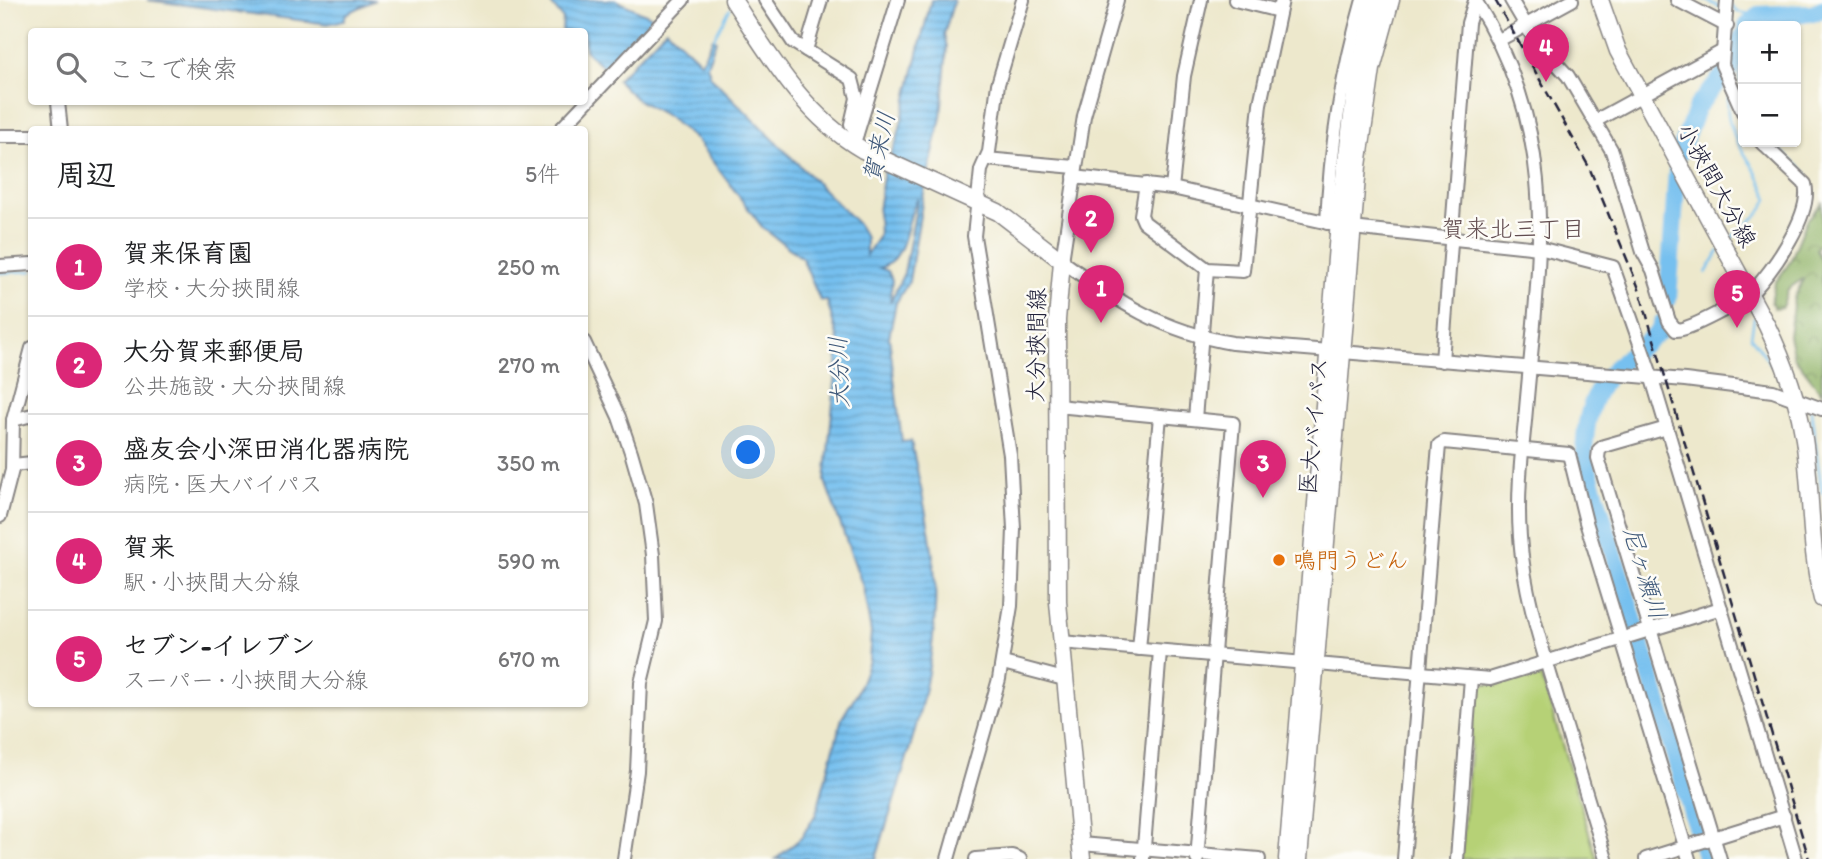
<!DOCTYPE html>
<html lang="ja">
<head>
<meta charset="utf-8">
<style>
  :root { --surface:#fff; --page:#f2f2f2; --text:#202124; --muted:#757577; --line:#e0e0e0; --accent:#db2777 }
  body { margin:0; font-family:Itim,"Klee One",sans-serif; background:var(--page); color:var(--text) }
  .controls { position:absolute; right:21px; top:21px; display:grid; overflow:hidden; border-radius:7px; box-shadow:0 2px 5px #0004 }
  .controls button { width:63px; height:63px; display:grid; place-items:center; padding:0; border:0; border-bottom:2px solid var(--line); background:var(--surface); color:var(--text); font:35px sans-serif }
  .you { position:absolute; left:749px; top:453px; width:24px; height:24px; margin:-18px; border:5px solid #fff; border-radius:50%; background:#1a73e8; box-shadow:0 0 0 10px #1a73e833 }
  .badge { display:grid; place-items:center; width:46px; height:46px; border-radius:50%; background:var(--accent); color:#fff; font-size:23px; font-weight:700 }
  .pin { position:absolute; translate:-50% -58px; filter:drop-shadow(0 2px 4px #0008) }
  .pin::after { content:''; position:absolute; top:37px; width:24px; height:21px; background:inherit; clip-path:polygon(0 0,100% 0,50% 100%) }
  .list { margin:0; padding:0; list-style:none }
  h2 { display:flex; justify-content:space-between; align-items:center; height:91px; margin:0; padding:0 28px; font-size:30px }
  h2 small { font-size:23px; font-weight:400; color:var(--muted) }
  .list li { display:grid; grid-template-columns:46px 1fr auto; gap:21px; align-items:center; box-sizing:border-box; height:98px; padding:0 28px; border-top:2px solid var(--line) }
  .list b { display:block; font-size:26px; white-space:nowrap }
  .list p { margin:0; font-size:23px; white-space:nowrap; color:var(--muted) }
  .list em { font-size:23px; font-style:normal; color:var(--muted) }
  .icon { flex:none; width:38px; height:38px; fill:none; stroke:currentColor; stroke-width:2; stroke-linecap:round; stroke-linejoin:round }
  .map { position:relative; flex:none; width:1822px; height:859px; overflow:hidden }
  .search { position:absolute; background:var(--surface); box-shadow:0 2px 5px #0004; left:28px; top:28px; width:560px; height:77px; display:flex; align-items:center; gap:18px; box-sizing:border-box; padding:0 24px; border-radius:7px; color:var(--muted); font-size:26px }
  .panel { position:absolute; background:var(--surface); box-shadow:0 2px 5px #0004; left:28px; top:126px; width:560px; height:581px; border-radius:7px }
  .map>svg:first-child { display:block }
</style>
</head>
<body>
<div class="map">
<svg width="1822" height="859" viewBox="0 0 1822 859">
  <defs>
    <pattern id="forest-crowns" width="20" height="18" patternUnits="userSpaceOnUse" patternTransform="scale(1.75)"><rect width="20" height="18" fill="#90b367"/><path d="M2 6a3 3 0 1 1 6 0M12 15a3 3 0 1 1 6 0" fill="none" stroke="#759156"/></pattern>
    <pattern id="water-rules" width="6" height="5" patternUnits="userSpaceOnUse" patternTransform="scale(1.75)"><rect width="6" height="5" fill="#76c0ef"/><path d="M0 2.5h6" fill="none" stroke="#609cc3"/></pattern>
  </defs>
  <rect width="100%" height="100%" fill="#fdfcf7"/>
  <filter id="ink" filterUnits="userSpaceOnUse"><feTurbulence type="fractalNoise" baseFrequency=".0143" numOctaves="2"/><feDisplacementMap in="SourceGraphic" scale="14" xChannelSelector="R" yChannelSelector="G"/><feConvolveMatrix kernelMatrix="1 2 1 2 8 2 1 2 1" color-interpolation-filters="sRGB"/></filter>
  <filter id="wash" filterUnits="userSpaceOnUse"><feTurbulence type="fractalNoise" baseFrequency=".00686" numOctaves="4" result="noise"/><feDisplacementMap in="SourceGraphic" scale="28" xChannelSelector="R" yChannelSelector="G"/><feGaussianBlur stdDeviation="1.57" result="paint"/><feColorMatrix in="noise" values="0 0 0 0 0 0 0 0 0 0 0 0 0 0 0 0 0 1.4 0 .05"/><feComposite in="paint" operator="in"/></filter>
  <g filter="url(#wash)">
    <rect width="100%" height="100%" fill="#ede8cc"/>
    <path fill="url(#forest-crowns)" stroke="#596a51" stroke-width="2" d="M 1822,203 L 1822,241 L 1816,249 L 1822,263 L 1822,393 L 1794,357 L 1789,336 L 1794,298 L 1804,278 L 1788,289 L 1782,307 L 1774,308 L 1771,302 L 1775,283 L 1790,262 L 1807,220 Z"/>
    <path fill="#b6d176" stroke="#6c7a58" stroke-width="2" d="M 1540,672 L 1597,859 L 1461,859 L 1476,684 L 1497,684 Z"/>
    <g fill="url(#water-rules)" stroke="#4c7195" stroke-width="2" fill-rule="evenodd">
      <path d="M 147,0 L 375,0 L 346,14 L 344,20 L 328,24 Z"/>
      <path d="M 548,0 L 615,0 L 653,17 L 605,69 L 585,50 L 584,32 L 562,31 L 563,19 Z"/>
      <path d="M 931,0 L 954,0 L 944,35 L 947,47 L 941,117 L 923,197 L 909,281 L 896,303 L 889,337 L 902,442 L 911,441 C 922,496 938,554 935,610 C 932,695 900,778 876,859 L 776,859 L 801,838 L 816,814 L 842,718 L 857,693 L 869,661 L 871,632 L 863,587 L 825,481 L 839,343 L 827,301 L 820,300 L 802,258 L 763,228 L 697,141 L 667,116 L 636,99 L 617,80 L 666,29 L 701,62 L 713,38 L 716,40 L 707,65 L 711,77 L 857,223 L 866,238 L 866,255 L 879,236 L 878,211 L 884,170 L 897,140 ZM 918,198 L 904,273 L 890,303 L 892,280 L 888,271 L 880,268 C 910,258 904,218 918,198 Z"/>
    </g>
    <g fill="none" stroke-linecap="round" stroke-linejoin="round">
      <g stroke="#76c0ef" stroke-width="2.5">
        <path d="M 1705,0 L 1720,7"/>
        <path d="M 1732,7 L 1737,12 L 1758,15"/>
        <path d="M 714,38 L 730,9"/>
        <path d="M 1737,63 L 1743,96"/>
        <path d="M 1733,77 L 1736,60"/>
        <path d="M 1729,94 C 1720,137 1757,160 1768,199 L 1760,213 L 1730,239"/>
        <path d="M 1771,142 L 1807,174 L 1812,190"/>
        <path d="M 0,273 L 32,271"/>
        <path d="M 1706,273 L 1719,251"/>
        <path d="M 1754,318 L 1751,337 L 1779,375"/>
        <path d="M 1811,410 L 1822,493"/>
      </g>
      <g stroke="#76c0ef" stroke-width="18">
        <path d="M 1747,26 L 1758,15 L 1812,13 L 1822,9"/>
        <path d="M 1680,152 L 1697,107 L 1736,60 L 1743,36"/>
        <path d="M 1668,299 L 1677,171"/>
        <path d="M 1662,323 L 1658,333 C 1606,372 1586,389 1584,456 L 1706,859"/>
      </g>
    </g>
  </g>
  <g filter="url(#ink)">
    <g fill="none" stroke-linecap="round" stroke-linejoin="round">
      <g stroke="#888584" stroke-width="16">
        <g id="minor">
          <path d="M 765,0 L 793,42 L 852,79 L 857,98 L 851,124 L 857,133"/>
          <path d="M 1117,0 L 1084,116 L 1062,261 C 1118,302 1162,331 1232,343 L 1685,380 L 1773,391 L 1822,409"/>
          <path d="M 1235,0 L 1279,11"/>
          <path d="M 1475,0 C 1565,144 1538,262 1525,421 C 1521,460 1517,498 1520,537 C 1524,593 1541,644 1557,697 C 1573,751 1590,805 1606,859"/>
          <path d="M 1511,0 L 1534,39 L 1568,76 L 1612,151 L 1643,252 L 1653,270 L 1669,321 L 1676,330 C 1689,330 1744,301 1754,290 C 1773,269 1813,214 1805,184 L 1761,142"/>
          <path d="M 1677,0 L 1727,26"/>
          <path d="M 1727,0 L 1722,65 L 1743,112"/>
          <path d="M 1499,40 L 1572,0"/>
          <path d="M 806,50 L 821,0"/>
          <path d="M 58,102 L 61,130"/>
          <path d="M 1595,121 L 1723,51"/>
          <path d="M 560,130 L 683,0"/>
          <path d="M 0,136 L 32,136"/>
          <path d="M 856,137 L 898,0"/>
          <path d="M 986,159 L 1075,167"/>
          <path d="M 1074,177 L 1172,188 L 1352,228 L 1539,248 L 1613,267 L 1650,372 L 1796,859"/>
          <path d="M 1146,184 L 1141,215 L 1144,222 L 1207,269 L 1243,271 L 1260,104 L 1282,0"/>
          <path d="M 1172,188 L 1184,76 L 1201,0"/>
          <path d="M 1327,223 C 1330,148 1342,73 1363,0"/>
          <path d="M 0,266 L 32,264"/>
          <path d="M 584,342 L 619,417 L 631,452 L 646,504 L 653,555 L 656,621 L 641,683 L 637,771 L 624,859"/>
          <path d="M 1442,361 L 1468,23 L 1475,1"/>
          <path d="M 1057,406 L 1233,423 L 1197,859"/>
          <path d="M 1195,419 L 1207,269"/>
          <path d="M 13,420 L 32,415"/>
          <path d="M 1667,428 L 1604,446 L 1599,450 L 1598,458 L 1720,859"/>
          <path d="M 13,465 L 32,463"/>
          <path d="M 0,516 L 12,470 L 13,420 L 32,348"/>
          <path d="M 1061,642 L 1490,679 L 1721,608"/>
          <path d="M 1139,649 L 1160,416"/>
          <path d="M 1003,663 L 1064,679"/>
          <path d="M 1081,844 L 1259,859"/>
          <path d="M 948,859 L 999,679 L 1011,606 L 1014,529 L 1010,455 L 974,236 L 981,170 L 989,152 L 998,84 L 1023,0"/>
          <path d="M 976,859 L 1012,856 L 1020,859"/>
          <path d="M 1143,859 L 1160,651"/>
          <path d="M 1404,859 L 1439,445 L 1444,442 L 1569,454 L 1586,522 L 1689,859"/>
          <path d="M 1457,859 L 1471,678"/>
          <path d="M 1646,859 L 1784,816"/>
        </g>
      </g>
      <g stroke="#888584" stroke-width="19">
        <g id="major">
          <path d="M 733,0 C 769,55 804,116 863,150 L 998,212 L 1062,261 L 1057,320 L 1058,602 L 1082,859"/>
          <path d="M 1600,0 L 1618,51 L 1767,326 C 1784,361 1798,400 1804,439 C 1812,492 1809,546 1822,599"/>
          <path d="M 1287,859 L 1340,209 L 1357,78 L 1376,0"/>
          <path d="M 1299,859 L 1358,166 L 1372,69 L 1391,0"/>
        </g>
      </g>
      <use href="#minor" stroke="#fff" stroke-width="12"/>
      <use href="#major" stroke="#fff" stroke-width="16"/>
      <path stroke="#22223b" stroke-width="2.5" stroke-dasharray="10 5" stroke-linecap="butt" d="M 1495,0 L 1589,167 L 1638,286 L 1809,859"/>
    </g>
  </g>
  <circle fill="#e8710a" stroke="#fdfcf7" stroke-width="2.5" cx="1279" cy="560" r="7"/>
  <g text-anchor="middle" stroke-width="5" stroke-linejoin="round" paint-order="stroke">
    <g font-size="23" fill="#22223b" stroke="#fdfcf7">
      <text transform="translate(1717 185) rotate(61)" y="8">小挾間大分線</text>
      <text transform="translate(1036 345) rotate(-89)" y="8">大分挾間線</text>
      <text transform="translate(1313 426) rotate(-85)" y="8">医大バイパス</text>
    </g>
    <g font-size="23" fill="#c56008" stroke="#fdfcf7" text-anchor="start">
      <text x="1293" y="568">鳴門うどん</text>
    </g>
    <g font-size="24" font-style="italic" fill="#3f597a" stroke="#fdfcf7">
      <text transform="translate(879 147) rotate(-77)" y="8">賀来川</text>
      <text transform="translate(839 372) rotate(-92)" y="8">大分川</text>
      <text transform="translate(1645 573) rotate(73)" y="8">尼ヶ瀬川</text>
    </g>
    <g font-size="24" fill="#624d50" stroke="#fdfcf7">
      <text x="1513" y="237">賀来北三丁目</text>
    </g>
  </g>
</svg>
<div class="controls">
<button>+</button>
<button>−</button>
</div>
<div class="you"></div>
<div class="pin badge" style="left:1101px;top:323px">1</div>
<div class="pin badge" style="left:1091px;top:253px">2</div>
<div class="pin badge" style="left:1263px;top:498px">3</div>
<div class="pin badge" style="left:1546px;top:82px">4</div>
<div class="pin badge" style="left:1737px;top:328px">5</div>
<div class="search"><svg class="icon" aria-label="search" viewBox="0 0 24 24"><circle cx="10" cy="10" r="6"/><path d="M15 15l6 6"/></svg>ここで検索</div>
<section class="panel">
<h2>周辺<small>5件</small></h2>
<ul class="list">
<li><span class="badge">1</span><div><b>賀来保育園</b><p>学校 · 大分挾間線</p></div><em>250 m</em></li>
<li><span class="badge">2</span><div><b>大分賀来郵便局</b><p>公共施設 · 大分挾間線</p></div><em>270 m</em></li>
<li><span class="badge">3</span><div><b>盛友会小深田消化器病院</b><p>病院 · 医大バイパス</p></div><em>350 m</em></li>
<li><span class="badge">4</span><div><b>賀来</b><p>駅 · 小挾間大分線</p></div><em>590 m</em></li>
<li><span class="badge">5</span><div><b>セブン-イレブン</b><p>スーパー · 小挾間大分線</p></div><em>670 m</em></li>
</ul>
</section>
</div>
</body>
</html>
